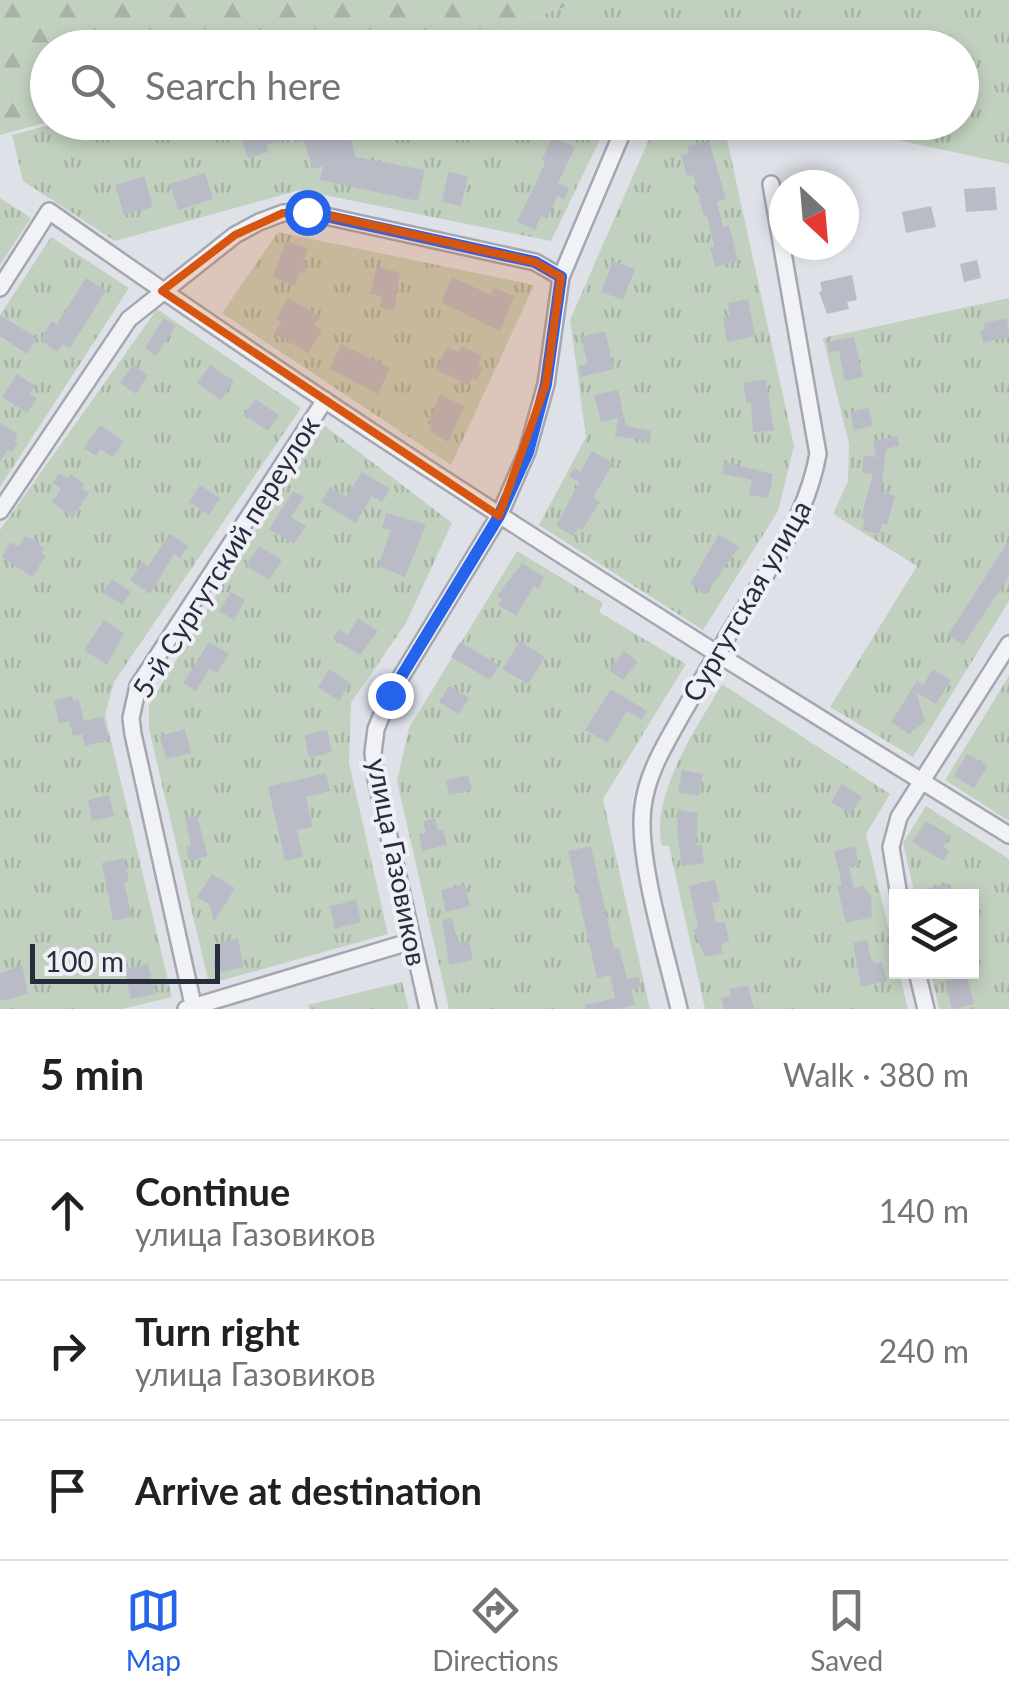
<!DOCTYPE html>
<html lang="en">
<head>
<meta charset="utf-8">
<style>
  :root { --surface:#fff; --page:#f6f6f6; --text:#202124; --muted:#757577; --line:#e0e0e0; --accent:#2563eb }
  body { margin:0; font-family:Lato,sans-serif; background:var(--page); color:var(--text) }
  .controls { position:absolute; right:30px; bottom:30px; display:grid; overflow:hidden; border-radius:0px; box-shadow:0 5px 15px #0003 }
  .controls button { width:90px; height:90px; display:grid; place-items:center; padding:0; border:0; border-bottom:2px solid var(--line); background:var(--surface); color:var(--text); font:50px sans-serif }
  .compass { position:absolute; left:769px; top:170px; width:90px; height:90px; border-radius:50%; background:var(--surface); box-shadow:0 5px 15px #0003; rotate:154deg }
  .scale { position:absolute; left:30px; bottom:25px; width:190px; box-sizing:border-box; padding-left:10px; border:5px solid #282d3e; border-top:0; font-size:28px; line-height:35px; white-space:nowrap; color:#282d3e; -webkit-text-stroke:8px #eef0f5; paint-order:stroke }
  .stop { position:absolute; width:30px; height:30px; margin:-22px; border:8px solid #2563eb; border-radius:50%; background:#fff }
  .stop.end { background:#2563eb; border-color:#fff; box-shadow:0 2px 10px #0008 }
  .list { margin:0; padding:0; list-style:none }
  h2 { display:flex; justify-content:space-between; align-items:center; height:130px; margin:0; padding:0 40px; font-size:42px }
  h2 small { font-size:32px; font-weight:400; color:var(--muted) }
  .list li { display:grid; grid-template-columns:65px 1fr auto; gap:30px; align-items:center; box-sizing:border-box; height:140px; padding:0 40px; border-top:2px solid var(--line) }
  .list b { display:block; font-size:38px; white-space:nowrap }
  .list p { margin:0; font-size:32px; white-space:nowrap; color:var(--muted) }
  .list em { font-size:32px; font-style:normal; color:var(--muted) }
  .icon { flex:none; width:55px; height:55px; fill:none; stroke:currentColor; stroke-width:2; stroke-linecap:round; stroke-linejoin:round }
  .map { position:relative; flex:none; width:1009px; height:1009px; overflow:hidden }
  .search { position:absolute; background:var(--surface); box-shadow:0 5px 15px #0003; left:30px; right:30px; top:30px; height:110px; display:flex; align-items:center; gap:25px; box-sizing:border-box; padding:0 35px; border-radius:55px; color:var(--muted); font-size:38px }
  .sheet { height:550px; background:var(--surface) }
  nav { display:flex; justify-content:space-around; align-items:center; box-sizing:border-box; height:140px; border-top:2px solid var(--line); background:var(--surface); font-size:28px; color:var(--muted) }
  nav a { display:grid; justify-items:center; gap:5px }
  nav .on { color:var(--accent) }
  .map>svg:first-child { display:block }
</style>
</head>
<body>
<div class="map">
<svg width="1009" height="1009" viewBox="0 0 1009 1009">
  <defs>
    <pattern id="grass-tufts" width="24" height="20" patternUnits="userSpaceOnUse" patternTransform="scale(2.5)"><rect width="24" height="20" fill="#c2d1bf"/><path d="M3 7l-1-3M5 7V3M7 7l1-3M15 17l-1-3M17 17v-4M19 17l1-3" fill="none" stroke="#a7b4a5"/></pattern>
    <pattern id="forest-firs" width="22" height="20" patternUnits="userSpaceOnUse" patternTransform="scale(2.5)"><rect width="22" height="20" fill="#c2d1bf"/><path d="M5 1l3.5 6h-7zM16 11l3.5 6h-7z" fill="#a7b4a5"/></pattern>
  </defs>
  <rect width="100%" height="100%" fill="#dee1e7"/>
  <g fill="url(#grass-tufts)">
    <path d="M 586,0 L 1009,0 L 1009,164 L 818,123 L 962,122 L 962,48 L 470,48 L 453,44 Z"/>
    <path d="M 61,122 L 581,122 L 603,133 L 551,241 L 300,190 L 115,241 L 23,181 L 12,135 Z"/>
    <path d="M 656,123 L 724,126 L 794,446 L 778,511 L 703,630 L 539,525 L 586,437 L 570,320 Z"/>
    <path d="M 0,198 L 31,218 L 0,265 Z"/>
    <path d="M 278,232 L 534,285 L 451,465 L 222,313 Z"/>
    <path d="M 51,237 L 129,288 L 0,487 L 0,315 Z"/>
    <path d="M 1009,298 L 1009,601 L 913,757 L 830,707 L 917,566 L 833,514 L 848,481 L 849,444 L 823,338 Z"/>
    <path d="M 157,309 L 301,408 L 114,682 L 105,715 L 172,997 L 123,1009 L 0,1009 L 0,530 Z"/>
    <path d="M 321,423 L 452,523 L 406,623 L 351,703 L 349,763 L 388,934 L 209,984 L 149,729 L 149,705 Z"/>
    <path d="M 517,551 L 603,603 L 599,612 L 686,664 L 603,799 L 650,1009 L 449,1009 L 397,781 L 409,728 Z"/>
    <path d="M 1009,676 L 1009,821 L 945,780 Z"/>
    <path d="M 722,684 L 890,794 L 866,834 L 908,1009 L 705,1009 L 669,846 L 662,846 C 649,797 698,725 722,684 Z"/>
    <path d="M 926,806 L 1009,859 L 1009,1009 L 939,1009 L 931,972 L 972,972 L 972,896 L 915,896 L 903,843 Z"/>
    <path d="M 402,982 L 409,1009 L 309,1009 L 308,1005 Z"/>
  </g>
  <path fill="url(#forest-firs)" d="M 0,0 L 586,0 L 453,44 L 365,48 L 48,48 L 48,122 L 0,135 Z"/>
  <g fill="#b9bcc7">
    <path d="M 266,122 L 345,122 L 356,157 L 425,170 L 418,201 L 320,180 L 323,166 L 313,169 L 304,141 L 295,143 L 293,137 L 266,145 L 268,152 L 248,158 L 239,131 Z"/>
    <path d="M 552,137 L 575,147 L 558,183 L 569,188 L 564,199 L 557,196 L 547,219 L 541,216 L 535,230 L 517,222 L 546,161 L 542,160 Z"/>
    <path d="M 709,141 L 726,199 L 717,202 L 723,227 L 729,225 L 738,261 L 715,267 L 710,247 L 714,246 L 707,215 L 704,216 L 693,175 L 687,176 L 681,155 L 689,153 L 688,147 Z"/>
    <path d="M 448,172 L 468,176 L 461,206 L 442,202 Z"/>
    <path d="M 205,173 L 213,199 L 178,210 L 170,184 Z"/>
    <path d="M 144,176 L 153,207 L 124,215 L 115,185 Z"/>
    <path d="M 995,187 L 997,210 L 966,212 L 964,189 Z"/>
    <path d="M 931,206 L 936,227 L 906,233 L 902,212 Z"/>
    <path d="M 290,242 L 308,248 L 303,262 L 308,263 L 305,273 L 300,271 L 295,286 L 273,277 L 285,243 Z"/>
    <path d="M 977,260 L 981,278 L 964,282 L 960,264 Z"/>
    <path d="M 613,261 L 635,269 L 623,300 L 601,292 Z"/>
    <path d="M 377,266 L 400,273 L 394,310 L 380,308 L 382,296 L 370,294 Z"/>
    <path d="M 852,275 L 857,300 L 847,302 L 849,309 L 827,314 L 819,292 L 822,291 L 820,282 Z"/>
    <path d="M 452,277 L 491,295 L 494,287 L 514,296 L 500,331 L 441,302 Z"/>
    <path d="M 86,278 L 106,291 L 70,348 L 63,344 L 57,352 L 40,340 L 52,321 L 57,324 Z"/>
    <path d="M 288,298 L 320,317 L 314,326 L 322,330 L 308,353 L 274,333 L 281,322 L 276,319 Z"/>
    <path d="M 748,299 L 755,336 L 727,342 L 723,318 L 730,316 L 727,303 Z"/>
    <path d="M 0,315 L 37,338 L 27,354 L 0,336 Z"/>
    <path d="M 164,318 L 176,326 L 156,356 L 145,348 Z"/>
    <path d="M 1007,318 L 1009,337 L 983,343 L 980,330 L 985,329 L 984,323 Z"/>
    <path d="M 605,331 L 614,369 L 581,377 L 578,366 L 588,364 L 581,337 Z"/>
    <path d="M 854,337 L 863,377 L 845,381 L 839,351 L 829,352 L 827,342 Z"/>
    <path d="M 341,344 L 390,368 L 378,394 L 330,369 Z"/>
    <path d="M 462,346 L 482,356 L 478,366 L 482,369 L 477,381 L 472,378 L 469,385 L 436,370 L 447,347 L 459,352 Z"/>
    <path d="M 133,364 L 148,375 L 136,394 L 120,383 Z"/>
    <path d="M 210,365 L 234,381 L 221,400 L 197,383 Z"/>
    <path d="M 17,374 L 35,386 L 30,394 L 37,398 L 27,413 L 2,397 Z"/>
    <path d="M 766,379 L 774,431 L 753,432 L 751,402 L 747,403 L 743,383 Z"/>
    <path d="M 618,390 L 626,426 L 651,431 L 649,441 L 615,436 L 618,418 L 601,422 L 594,395 Z"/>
    <path d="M 440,395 L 465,406 L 448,442 L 430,431 L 432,426 L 427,423 Z"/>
    <path d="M 255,399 L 279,415 L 268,431 L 244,415 Z"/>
    <path d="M 869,408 L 873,426 L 854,430 L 850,412 Z"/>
    <path d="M 0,423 L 18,434 L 14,441 L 18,443 L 12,452 L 8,449 L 0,462 Z"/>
    <path d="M 100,425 L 124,441 L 113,457 L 100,449 L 96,456 L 84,448 Z"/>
    <path d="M 897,436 L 899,446 L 886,449 L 881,492 L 895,496 L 887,525 L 882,523 L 879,534 L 862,530 L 865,519 L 861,518 L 873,474 L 862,473 L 864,456 L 876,457 L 873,441 Z"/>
    <path d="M 592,451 L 613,463 L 593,498 L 600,502 L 582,530 L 578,528 L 573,536 L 556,526 L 579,482 L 569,476 L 574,468 L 580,472 Z"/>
    <path d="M 724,462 L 773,474 L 768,498 L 749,495 L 752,480 L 722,474 Z"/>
    <path d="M 362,472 L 390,489 L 382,502 L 372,496 L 356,523 L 321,502 L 330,487 L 346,497 Z"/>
    <path d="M 59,473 L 68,478 L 71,474 L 84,484 L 82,488 L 89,493 L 73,517 L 52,502 L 61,489 L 53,483 Z"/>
    <path d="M 200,485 L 220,498 L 209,515 L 189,502 Z"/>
    <path d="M 293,491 L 304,497 L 291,517 L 306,526 L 294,544 L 269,529 Z"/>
    <path d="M 386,513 L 426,524 L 405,577 L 378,566 L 391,530 L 382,528 Z"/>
    <path d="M 170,534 L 188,546 L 180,558 L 174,554 L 150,594 L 130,580 L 142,562 L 148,566 Z"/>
    <path d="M 719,534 L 739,547 L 706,594 L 690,584 Z"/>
    <path d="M 25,536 L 40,542 L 38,544 L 44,549 L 41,553 L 46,556 L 32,577 L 2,557 L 10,542 L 18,547 Z"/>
    <path d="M 1009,540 L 1009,576 L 963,645 L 948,635 Z"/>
    <path d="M 259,546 L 282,560 L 269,580 L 246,566 Z"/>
    <path d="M 522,563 L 544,577 L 538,589 L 534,586 L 516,616 L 498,605 L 502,599 L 497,596 Z"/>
    <path d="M 112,579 L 131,592 L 122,605 L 103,592 Z"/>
    <path d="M 231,592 L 245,600 L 234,620 L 219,611 Z"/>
    <path d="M 358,618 L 378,631 L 360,655 L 333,639 L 339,629 L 348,635 Z"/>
    <path d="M 104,620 L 124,633 L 107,665 L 84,650 Z"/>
    <path d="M 520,641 L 545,657 L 528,684 L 502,669 Z"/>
    <path d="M 209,642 L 229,654 L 217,673 L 209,669 L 196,691 L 183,683 Z"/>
    <path d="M 460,642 L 499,665 L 490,680 L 451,657 Z"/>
    <path d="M 624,651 L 638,662 L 623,680 L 609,670 Z"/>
    <path d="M 329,669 L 350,683 L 339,701 L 318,687 Z"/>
    <path d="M 933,669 L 951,680 L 936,704 L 916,692 L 925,722 L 909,734 L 891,722 L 917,681 L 923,685 Z"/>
    <path d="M 449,686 L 469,698 L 459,714 L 439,702 Z"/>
    <path d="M 611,689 L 647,711 L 642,720 L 627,711 L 608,743 L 585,730 Z"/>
    <path d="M 72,696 L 74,701 L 79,700 L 84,721 L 103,717 L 109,740 L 85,746 L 82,734 L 73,736 L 69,721 L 59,724 L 54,700 Z"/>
    <path d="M 185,729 L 191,753 L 166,759 L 160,736 Z"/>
    <path d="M 327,730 L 332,752 L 309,758 L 304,735 Z"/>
    <path d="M 967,754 L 988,766 L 974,788 L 954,776 Z"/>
    <path d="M 682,770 L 703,774 L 699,796 L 678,793 Z"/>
    <path d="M 326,773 L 330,791 L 306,797 L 313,827 L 297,830 L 303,857 L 285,861 L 268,787 Z"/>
    <path d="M 468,775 L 472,790 L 449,795 L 446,780 Z"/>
    <path d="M 842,784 L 862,797 L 850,814 L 831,802 Z"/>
    <path d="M 109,795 L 114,816 L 92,821 L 88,800 Z"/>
    <path d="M 678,811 L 698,812 L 696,845 L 702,845 L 704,863 L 682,866 L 677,831 Z"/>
    <path d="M 197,816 L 208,856 L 189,861 L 186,846 L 191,845 L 185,818 Z"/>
    <path d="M 435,818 L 438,830 L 443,829 L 447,845 L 422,851 L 419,834 L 426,833 L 423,821 Z"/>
    <path d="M 926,821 L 951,836 L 943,847 L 949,851 L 943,861 L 912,842 Z"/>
    <path d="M 591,846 L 614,949 L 619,948 L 627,979 L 639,977 L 641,987 L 631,990 L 635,1005 L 616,1009 L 585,1009 L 585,1005 L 615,998 L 610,975 L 597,978 L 568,851 Z"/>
    <path d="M 855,846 L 859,865 L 849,867 L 854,888 L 864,886 L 871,896 L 872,917 L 846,923 L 837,886 L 842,885 L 834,851 Z"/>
    <path d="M 124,858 L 129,881 L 124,882 L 132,917 L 113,921 L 102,863 Z"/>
    <path d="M 212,874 L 235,888 L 214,922 L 210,905 L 197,897 Z"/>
    <path d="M 715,880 L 720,901 L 712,903 L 716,923 L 725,922 L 729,940 L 721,945 L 723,953 L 705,957 L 693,930 L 698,927 L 689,886 Z"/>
    <path d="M 948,883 L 952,896 L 911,896 L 911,893 Z"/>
    <path d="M 465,884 L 470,906 L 446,912 L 441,890 Z"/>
    <path d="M 356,900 L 361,922 L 335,929 L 330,906 Z"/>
    <path d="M 452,918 L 458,943 L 469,941 L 473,960 L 449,965 L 442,920 Z"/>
    <path d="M 238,938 L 244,967 L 216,973 L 213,961 L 221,959 L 217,943 Z"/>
    <path d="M 867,940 L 871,959 L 875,963 L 882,962 L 887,981 L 861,987 L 853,943 Z"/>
    <path d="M 148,964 L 155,994 L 131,999 L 124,969 Z"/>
    <path d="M 22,965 L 28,994 L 0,1001 L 0,973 Z"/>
    <path d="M 967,976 L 974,1004 L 952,1009 L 945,981 Z"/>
    <path d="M 748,985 L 754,1009 L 724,1009 L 721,998 L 731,996 L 729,989 Z"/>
  </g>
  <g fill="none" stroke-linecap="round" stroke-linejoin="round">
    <g stroke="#a4a7b1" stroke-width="20">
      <g id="minor">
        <path d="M 0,288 L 49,211 C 361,432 684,635 1009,835"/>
        <path d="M 0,511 L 129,319 L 235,235 L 259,222 L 283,213 L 307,212 L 535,262 L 561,277"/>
        <path d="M 899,896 L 891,847 L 899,817 L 1009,644"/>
        <path d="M 917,972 L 926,1009"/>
        <path d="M 186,1009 L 412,941"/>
        <path d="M 194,1009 L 133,734 L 131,718 L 138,686 L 325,400"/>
        <path d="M 428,1009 L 376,779 L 373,753 L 376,729 L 390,695 L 499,516 L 527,452 L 546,384 L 561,277 L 620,138"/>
        <path d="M 679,1009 C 667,956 636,857 643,807 C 647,773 665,745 681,716 C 701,681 722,645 743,611 C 775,560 807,514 818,454 L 771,184"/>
      </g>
    </g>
    <use href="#minor" stroke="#f1f2f6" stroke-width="15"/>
  </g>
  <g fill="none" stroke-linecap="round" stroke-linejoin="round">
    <path stroke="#2563eb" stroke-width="12" d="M 307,212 L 535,262 L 561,277 L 546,384 L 528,452 L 499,516 L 390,695"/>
  </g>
  <path fill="#d55511" fill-opacity="0.2" stroke="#d55511" stroke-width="8" stroke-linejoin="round" d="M 283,213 L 327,215 L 535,262 L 561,277 L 546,384 L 499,516 L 162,291 L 235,235 Z"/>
  <g text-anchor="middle" stroke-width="8" stroke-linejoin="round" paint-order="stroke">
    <g font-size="28" fill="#282d3e" stroke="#eef0f5">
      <text transform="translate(226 557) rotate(-58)" y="10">5-й Сургутский переулок</text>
      <text transform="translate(747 601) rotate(-60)" y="10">Сургутская улица</text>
      <text transform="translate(397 862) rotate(79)" y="10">улица Газовиков</text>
    </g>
  </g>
</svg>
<div class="controls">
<button><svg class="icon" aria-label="layers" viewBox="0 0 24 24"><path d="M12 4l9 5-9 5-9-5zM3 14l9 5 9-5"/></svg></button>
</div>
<svg class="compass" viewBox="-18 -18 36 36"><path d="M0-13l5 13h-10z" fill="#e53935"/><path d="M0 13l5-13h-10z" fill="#757577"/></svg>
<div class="scale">100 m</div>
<div class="stop" style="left:307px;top:212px"></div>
<div class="stop end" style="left:390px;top:695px"></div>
<div class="search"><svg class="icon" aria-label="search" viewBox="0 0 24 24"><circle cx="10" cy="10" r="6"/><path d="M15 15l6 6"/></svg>Search here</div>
</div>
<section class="sheet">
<h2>5 min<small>Walk · 380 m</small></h2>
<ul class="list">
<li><svg class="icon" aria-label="ahead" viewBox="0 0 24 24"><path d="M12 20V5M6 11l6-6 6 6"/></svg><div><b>Continue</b><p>улица Газовиков</p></div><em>140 m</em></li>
<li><svg class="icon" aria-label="right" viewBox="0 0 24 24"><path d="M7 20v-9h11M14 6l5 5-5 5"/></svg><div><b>Turn right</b><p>улица Газовиков</p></div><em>240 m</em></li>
<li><svg class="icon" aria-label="arrive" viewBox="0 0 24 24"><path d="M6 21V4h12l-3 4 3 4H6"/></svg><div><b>Arrive at destination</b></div></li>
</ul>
</section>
<nav>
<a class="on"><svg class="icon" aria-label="map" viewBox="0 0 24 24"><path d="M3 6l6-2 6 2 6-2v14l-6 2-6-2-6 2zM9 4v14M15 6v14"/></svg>Map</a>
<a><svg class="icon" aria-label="directions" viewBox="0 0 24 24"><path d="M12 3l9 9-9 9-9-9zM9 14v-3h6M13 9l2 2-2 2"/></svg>Directions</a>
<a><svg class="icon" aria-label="saved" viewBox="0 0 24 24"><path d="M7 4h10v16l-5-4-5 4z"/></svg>Saved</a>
</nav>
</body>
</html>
